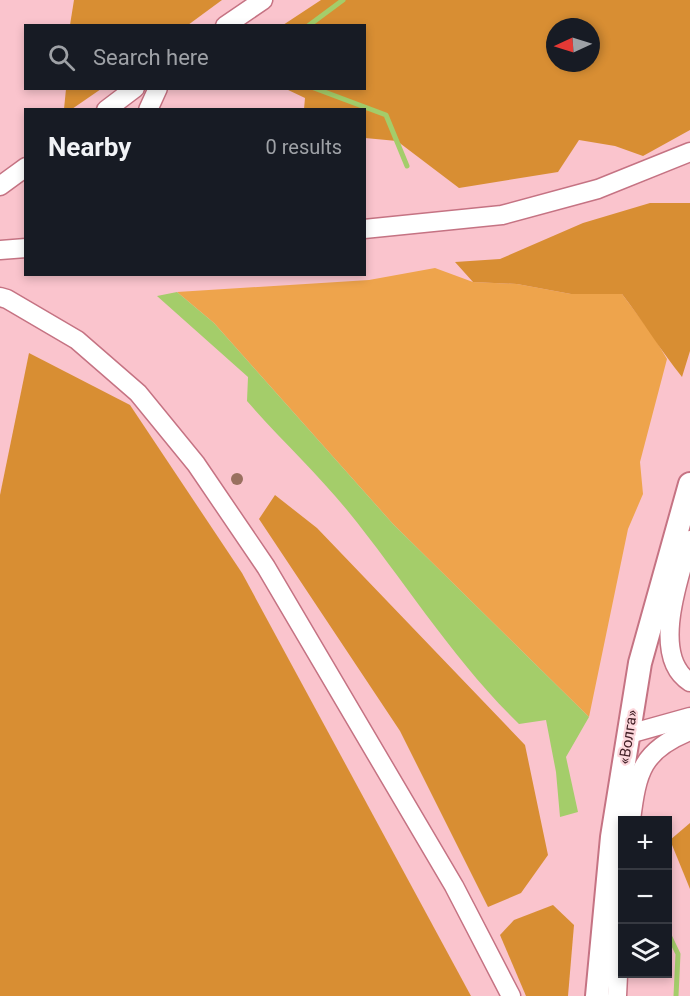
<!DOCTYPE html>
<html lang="en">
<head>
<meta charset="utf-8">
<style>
  :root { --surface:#171b24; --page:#242831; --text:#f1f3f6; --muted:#9ea1a6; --line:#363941 }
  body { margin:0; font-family:Roboto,sans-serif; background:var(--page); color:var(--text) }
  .controls { position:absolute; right:18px; bottom:18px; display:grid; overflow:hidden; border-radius:0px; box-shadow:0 3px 9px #0003 }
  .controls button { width:54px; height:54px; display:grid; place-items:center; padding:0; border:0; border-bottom:2px solid var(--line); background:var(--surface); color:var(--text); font:30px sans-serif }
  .compass { position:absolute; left:546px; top:18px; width:54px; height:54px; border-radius:50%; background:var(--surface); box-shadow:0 3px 9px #0003; rotate:266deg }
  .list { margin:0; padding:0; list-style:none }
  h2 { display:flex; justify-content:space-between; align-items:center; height:78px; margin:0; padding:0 24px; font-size:26px }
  h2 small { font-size:20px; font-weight:400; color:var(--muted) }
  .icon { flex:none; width:33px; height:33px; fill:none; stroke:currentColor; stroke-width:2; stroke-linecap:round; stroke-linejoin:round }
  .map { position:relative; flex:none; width:690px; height:996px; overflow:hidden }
  .search { position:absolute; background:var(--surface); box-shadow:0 3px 9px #0003; left:24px; top:24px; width:342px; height:66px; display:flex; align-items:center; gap:15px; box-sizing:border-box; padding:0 21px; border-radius:0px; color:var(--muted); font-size:22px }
  .panel { position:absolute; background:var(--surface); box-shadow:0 3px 9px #0003; left:24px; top:108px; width:342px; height:168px; border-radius:0px }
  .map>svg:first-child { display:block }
</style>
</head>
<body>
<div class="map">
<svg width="690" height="996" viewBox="0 0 690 996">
  <rect width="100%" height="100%" fill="#fac4cd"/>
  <path fill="#eea44c" d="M 435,268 L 473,282 L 517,284 L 571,294 L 622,294 L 652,334 L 667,359 L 640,462 L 643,494 L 628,529 L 589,717 L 393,524 L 214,323 L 177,292 L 369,280 Z"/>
  <g fill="#d88e33" fill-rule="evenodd">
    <path d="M 74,0 L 222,0 L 188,25 L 70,25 Z"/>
    <path d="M 321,0 L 690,0 L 690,130 L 643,156 L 615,146 L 579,140 L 558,172 L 459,188 L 397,141 L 365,138 L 364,110 L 304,109 L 305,98 L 286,89 L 364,88 L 364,26 L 283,25 ZM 555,27 L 591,27 L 591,63 L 555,63 Z"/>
    <path d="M 66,89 L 66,88 L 101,89 L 72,109 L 64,109 Z"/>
    <path d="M 650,203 L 690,203 L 690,351 L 682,377 C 661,351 643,321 622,294 L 571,294 L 517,284 L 473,282 L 455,262 L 500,259 L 583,223 Z"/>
    <path d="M 29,353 L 130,405 L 242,573 L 471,996 L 0,996 L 0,495 Z"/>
    <path d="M 275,495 L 317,528 L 525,745 L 548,855 L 521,893 L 488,907 L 400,731 L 259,519 Z"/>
    <path d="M 690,823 L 690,889 L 670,840 Z"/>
    <path d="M 553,905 L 574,925 L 568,996 L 526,996 L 500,935 L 514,920 Z"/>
  </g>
  <path fill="#a4cd6a" d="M 177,292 L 214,323 L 393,524 L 589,717 L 566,757 L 578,812 L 560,817 L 556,772 L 546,720 L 519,724 C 453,660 404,580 347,510 C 316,472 279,438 247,401 L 248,377 L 157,296 Z"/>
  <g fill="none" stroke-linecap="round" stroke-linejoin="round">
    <g stroke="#a4cd6a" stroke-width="5">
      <path d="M 308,26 L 343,0"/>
      <path d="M 314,88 L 386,115 L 407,166"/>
      <path d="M 668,933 L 678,954 L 676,996"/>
    </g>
    <g stroke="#c57383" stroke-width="21">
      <g id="secondary">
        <path d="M 225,26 L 263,0"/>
        <path d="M 106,110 L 135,88"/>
        <path d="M 148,110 L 158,88"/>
        <path d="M 0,186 L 26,167"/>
        <path d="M 364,229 L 502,215 L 598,189 L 690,152"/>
        <path d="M 0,250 L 26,248"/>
        <path d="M 0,297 L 7,299 L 77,340 L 138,393 L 196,464 L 266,567 L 454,886 L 511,996"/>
        <path d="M 690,540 C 679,577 650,657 690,682"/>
        <path d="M 629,734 L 690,717"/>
        <path d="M 631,820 C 637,772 642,750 690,731"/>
        <path d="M 617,996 L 622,891"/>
      </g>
    </g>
    <g stroke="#c57383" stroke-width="26">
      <path id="trunk" d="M 597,996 L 612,837 L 640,663 L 690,484"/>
    </g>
    <use href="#secondary" stroke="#fff" stroke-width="18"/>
    <use href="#trunk" stroke="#fff" stroke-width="22"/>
  </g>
  <circle fill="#99705f" cx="237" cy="479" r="6"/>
  <g text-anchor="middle" stroke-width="4.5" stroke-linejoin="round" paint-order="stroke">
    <g font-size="15" fill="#422027" stroke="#fcd7dc">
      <text transform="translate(628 737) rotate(-81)" y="5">«Волга»</text>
    </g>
  </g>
</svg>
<div class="controls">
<button>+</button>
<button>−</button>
<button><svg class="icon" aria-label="layers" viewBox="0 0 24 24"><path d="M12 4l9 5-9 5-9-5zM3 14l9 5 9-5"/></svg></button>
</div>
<svg class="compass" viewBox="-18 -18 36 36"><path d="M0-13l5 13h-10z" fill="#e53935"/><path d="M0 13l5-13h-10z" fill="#9ea1a6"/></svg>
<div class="search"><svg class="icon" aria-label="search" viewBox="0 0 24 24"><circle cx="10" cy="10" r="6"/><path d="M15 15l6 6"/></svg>Search here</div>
<section class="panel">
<h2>Nearby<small>0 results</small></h2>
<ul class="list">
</ul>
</section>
</div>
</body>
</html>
